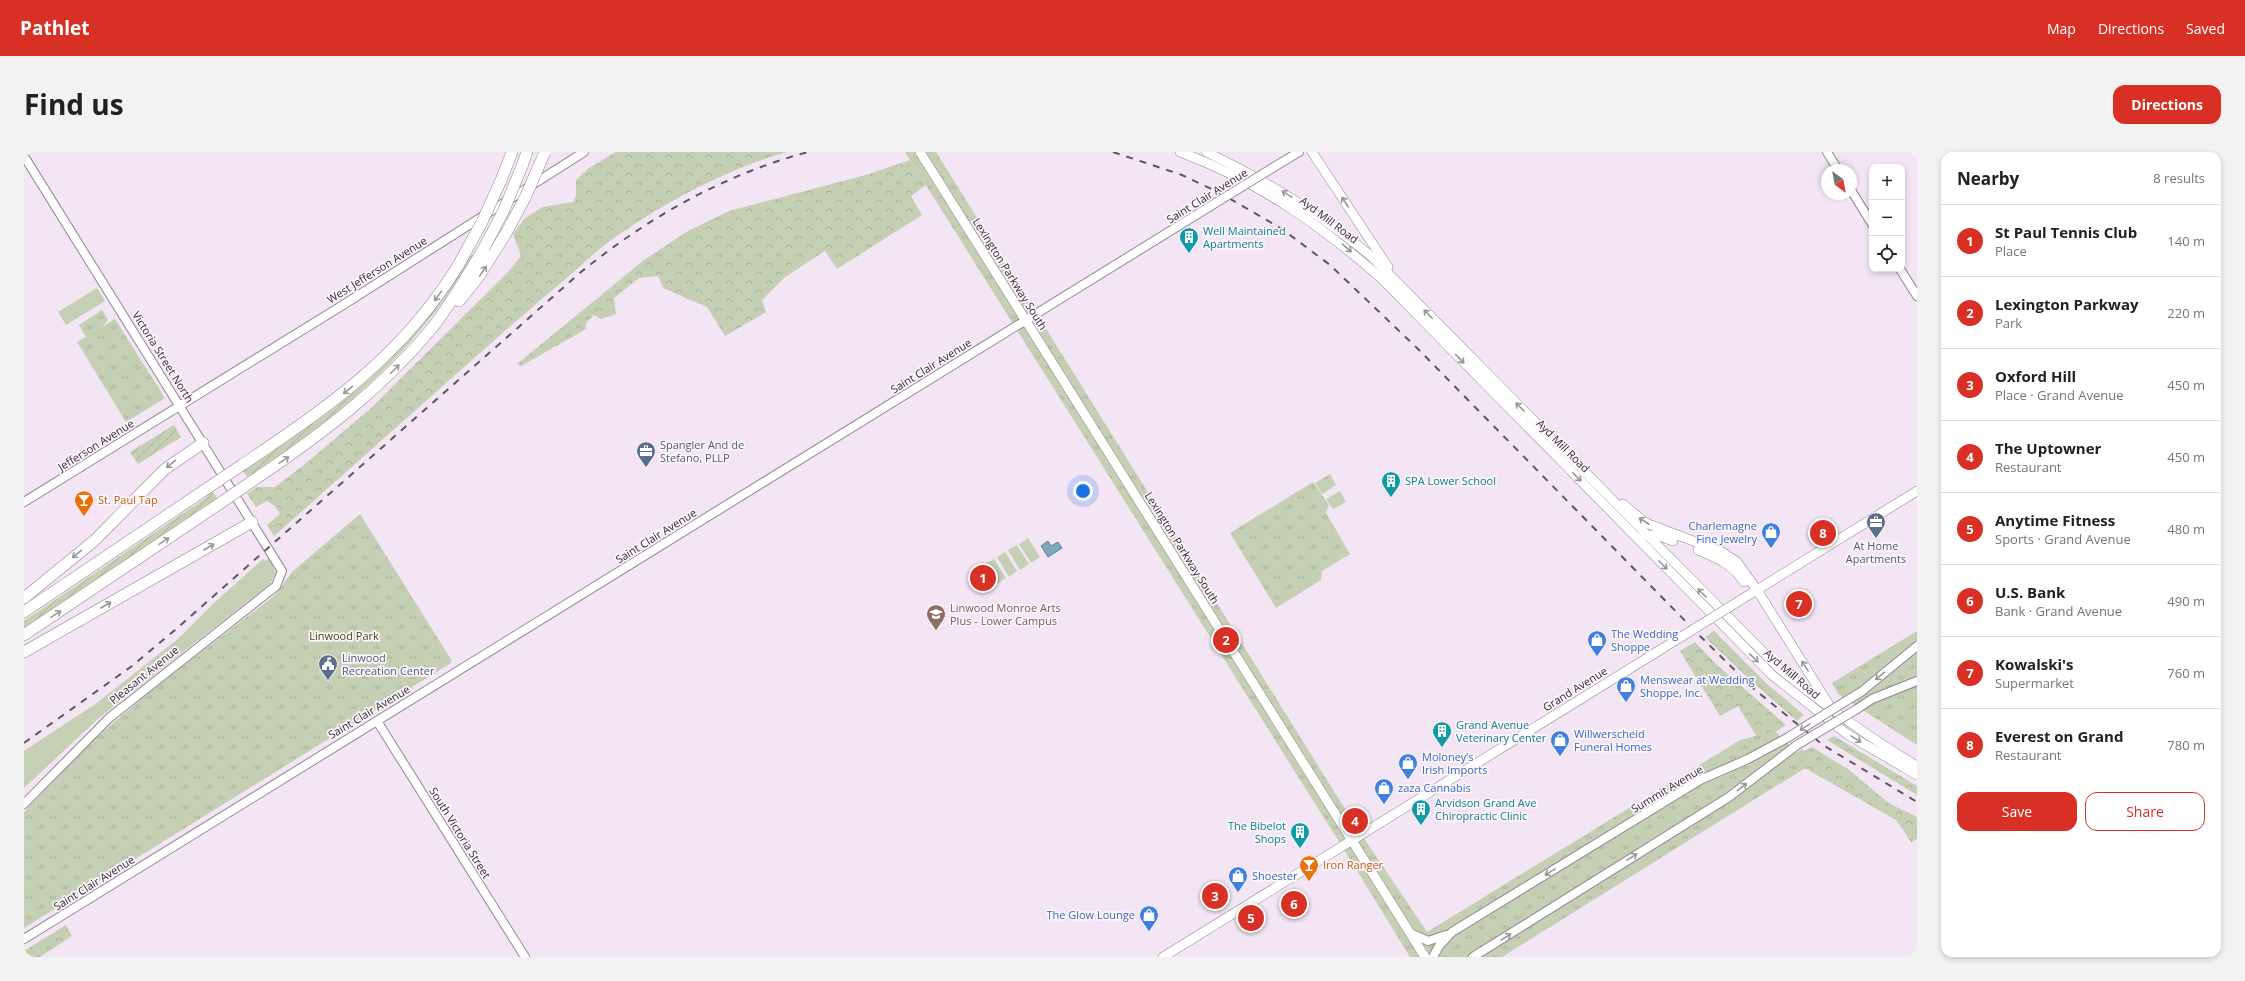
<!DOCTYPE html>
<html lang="en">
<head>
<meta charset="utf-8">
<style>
  :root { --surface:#fff; --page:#f2f2f2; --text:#202124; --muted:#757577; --line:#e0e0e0; --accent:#d93025 }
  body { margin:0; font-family:"Open Sans",sans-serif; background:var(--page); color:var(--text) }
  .controls { position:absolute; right:12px; top:12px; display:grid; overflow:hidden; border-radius:8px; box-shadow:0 2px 6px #0003 }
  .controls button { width:36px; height:36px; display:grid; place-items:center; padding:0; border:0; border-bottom:1px solid var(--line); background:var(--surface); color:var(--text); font:20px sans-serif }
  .compass { position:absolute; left:1797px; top:12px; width:36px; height:36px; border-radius:50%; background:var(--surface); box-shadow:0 2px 6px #0003; rotate:148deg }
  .you { position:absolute; left:1059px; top:339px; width:14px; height:14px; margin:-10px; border:3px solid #fff; border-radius:50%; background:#1a73e8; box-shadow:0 0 0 6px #1a73e833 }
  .badge { display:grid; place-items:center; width:26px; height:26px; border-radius:50%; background:var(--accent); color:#fff; font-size:13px; font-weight:700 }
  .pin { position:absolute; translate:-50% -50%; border:2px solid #fff; box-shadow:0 1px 4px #0006 }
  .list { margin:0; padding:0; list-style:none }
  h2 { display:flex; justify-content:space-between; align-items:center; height:52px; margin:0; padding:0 16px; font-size:17px }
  h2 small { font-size:13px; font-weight:400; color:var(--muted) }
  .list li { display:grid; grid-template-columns:26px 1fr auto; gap:12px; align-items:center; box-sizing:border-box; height:72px; padding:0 16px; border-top:1px solid var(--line) }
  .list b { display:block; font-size:15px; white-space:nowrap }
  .list p { margin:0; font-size:13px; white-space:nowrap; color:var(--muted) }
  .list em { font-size:13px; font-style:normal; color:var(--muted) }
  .actions { display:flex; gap:8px; padding:12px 16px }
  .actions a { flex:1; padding:9px 0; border:1px solid var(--accent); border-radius:12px; text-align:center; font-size:14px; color:var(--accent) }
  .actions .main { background:var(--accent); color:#fff }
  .icon { flex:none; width:22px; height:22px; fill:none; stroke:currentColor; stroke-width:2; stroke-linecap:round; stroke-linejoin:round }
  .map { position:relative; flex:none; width:1893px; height:805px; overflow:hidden; border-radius:12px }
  header { display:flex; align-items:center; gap:24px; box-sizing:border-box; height:56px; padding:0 20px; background:var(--accent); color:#fff }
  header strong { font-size:19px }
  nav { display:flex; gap:22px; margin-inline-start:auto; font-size:14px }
  .intro { display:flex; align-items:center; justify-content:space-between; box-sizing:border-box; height:96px; padding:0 24px }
  h1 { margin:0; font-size:28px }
  .button { padding:10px 18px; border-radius:12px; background:var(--accent); color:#fff; font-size:14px; font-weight:700 }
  main { display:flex; gap:24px; padding:0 24px }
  aside { flex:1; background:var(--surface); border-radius:12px; box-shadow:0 2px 6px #0003 }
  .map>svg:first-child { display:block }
</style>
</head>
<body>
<header>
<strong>Pathlet</strong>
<nav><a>Map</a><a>Directions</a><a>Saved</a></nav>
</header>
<div class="intro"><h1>Find us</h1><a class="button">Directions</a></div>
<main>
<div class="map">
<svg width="1893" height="805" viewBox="0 0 1893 805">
  <defs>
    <pattern id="forest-crowns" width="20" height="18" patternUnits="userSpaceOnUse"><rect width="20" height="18" fill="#c5cfb4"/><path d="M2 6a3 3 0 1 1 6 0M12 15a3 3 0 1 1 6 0" fill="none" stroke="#aab29b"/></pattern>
    <pattern id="park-tufts" width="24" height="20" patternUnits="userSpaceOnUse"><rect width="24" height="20" fill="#c5cfb4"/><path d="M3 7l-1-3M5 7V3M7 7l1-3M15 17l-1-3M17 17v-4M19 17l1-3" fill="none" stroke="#aab29b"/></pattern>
    <pattern id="garden-furrows" width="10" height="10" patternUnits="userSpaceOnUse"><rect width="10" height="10" fill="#c5cfb4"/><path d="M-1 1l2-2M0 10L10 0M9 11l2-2" fill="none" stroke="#aab29b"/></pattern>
  </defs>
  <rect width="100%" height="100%" fill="#f3e5f4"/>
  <g fill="#c5cfb4">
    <path d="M 73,136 L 81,149 L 42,173 L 34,160 Z"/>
    <path d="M 1316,339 L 1322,350 L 1309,357 L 1302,347 Z"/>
    <path d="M 1004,386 L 1016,405 L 1007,411 L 995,392 Z"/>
    <path d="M 993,393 L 1005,412 L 996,418 L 984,398 Z"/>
    <path d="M 981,400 L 993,419 L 985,425 L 973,405 Z"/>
    <path d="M 245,406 L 252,421 L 246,432 L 76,565 L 0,636 L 0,599 L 73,551 L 155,486 L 189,452 L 239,407 L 241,409 Z"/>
    <path d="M 970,407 L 982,426 L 973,432 L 961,412 Z"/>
  </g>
  <g fill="url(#forest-crowns)">
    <path d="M 592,0 L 763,0 C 701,18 643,49 590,86 C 574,97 560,111 545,124 C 512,152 479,180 447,209 C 381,267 316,326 250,384 L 243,373 L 256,362 L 252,355 L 243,349 L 232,355 L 223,342 L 233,335 L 251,335 L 280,313 L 347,256 L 485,119 L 497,104 L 489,82 L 500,67 L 518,55 L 549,50 L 552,44 L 552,28 L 565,16 Z"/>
    <path d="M 886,8 L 902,33 L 887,44 L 898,63 L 813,117 L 801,99 L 761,125 L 738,148 L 742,160 L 701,184 L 683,155 L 639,136 L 634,124 L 615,126 L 590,146 L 592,162 L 577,167 L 570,163 L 562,171 L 562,177 L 497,214 L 493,212 L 620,108 L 664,79 L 705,59 L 842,23 Z"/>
    <path d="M 1690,479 L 1742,531 L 1780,563 L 1773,569 L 1725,527 L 1681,485 Z"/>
    <path d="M 1671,490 L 1694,514 L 1762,573 L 1736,590 L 1714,554 L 1696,564 L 1656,499 Z"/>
    <path d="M 1810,584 L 1893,634 L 1893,643 L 1803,588 Z"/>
    <path d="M 1788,595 L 1825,618 L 1866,652 L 1893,665 L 1893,687 L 1887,690 L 1872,668 L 1781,616 L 1754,633 L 1765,606 L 1778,597 L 1781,599 Z"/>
    <path d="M 42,773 L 48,784 L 16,805 L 0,805 L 0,799 Z"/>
  </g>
  <g fill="url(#park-tufts)">
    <path d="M 881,0 L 912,0 L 1331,673 L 1403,780 L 1716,588 L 1751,579 L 1776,604 L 1781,616 L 1478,805 L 1386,805 L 1324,704 Z"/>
    <path d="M 78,158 L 84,168 L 78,175 L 91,167 L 141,246 L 102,270 L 53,190 L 62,185 L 55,173 Z"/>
    <path d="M 1306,322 L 1312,333 L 1298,342 L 1291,331 Z"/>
    <path d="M 1289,330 L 1305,353 L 1302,361 L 1326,402 L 1298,419 L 1297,428 L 1252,456 L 1206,381 Z"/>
    <path d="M 336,362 L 428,509 L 427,511 L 0,776 L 0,660 L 70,587 L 128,538 L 250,444 L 269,419 Z"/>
    <path d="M 1893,479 L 1893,593 L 1814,542 L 1808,531 Z"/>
  </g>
  <g fill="url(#garden-furrows)">
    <path d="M 450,102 C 389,204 320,260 223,325 L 219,318 C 257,293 296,268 331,239 C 377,202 415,155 445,105 Z"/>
    <path d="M 150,273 L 157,285 L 114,312 L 106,300 Z"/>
    <path d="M 188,339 L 193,346 L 0,476 L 0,469 L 183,345 L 182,343 Z"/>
  </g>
  <path fill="#7da8bb" stroke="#668392" d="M 1024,389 L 1027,394 L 1034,390 L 1038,396 L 1024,405 L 1017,394 Z"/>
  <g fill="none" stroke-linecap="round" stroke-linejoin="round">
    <g stroke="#938694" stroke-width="10">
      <g id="tertiary">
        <path d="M 1803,0 L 1814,18"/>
        <path d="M 0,4 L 258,419 L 252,434 L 85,566 L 0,652"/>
        <path d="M 1250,15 L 1275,0"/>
        <path d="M 1827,38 L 1848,72"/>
        <path d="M 1876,117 L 1893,144"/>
        <path d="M 0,350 L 319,153 L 560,0"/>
        <path d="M 1822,549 L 1837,540 L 1893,494"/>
        <path d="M 1833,557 L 1848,547 L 1893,529"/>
        <path d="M 353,569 L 501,805"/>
        <path d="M 1386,781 L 1404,789 L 1422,783"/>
        <path d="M 0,787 L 1185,55"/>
        <path d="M 1409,805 L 1415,794 L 1428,780 L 1676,628 L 1724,607 L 1763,586"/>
        <path d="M 1449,805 L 1705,645 L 1773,593"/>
      </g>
    </g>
    <g stroke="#938694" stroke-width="10">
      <g id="secondary">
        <path d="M 896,0 L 1401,805"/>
        <path d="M 1156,0 C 1234,29 1295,72 1357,126 L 1748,523 L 1823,582 L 1893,623"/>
        <path d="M 1182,0 C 1242,28 1296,62 1347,104 L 1755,516 C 1799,552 1844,585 1893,614"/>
        <path d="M 1288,0 L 1364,115"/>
        <path d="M 1599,352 L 1622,371 L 1698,400 L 1713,410 L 1733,438 L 1805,553"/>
        <path d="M 1619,383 L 1633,383 L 1649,389"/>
        <path d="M 1674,398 C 1693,406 1708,412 1720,430"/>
        <path d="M 1715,449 L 1893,339"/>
        <path d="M 1139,805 L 1649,490"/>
      </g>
    </g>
    <g stroke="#938694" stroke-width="12">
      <g id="motorway">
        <path d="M 498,14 L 503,0"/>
        <path d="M 478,26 L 488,0"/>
        <path d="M 435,149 L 455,124 L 481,83"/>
        <path d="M 218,313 C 305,254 379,204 435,112"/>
        <path d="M 227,330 C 295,284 356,239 409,175 C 428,150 444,123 460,96"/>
        <path d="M 0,446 L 71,388 L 141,317 L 179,291"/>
        <path d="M 0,460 L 185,335"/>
        <path d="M 0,483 L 195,352"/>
        <path d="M 0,500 L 228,370"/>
      </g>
    </g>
    <use href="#tertiary" stroke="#fff" stroke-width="8"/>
    <use href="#secondary" stroke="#fff" stroke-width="9"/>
    <use href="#motorway" stroke="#fff" stroke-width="11"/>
    <g stroke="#5f575f" stroke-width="2" stroke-dasharray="7 7" stroke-linecap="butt">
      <path d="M 1089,0 L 1158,23 L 1196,41 L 1258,77 L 1306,113 L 1394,197 L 1678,486 L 1730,537 L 1799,593 L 1893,650"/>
      <path d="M 0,591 L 108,514 L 151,478 L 557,120 C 625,65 699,23 784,0"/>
    </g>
    <g stroke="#938694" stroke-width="10" stroke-linecap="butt">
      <g id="tertiary-bridge">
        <path d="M 1185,55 L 1250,15"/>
        <path d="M 1763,586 L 1822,549"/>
        <path d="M 1773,593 L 1833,557"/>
      </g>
    </g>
    <g stroke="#938694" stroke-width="10" stroke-linecap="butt">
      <path id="secondary-bridge" d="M 1649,490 L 1715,449"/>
    </g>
    <g stroke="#938694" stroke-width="12" stroke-linecap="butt">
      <g id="motorway-bridge">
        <path d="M 481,83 L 501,46 L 521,0"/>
        <path d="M 460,96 L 480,58 L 498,14"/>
        <path d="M 435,112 L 458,70 L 478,26"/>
        <path d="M 185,335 L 218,313"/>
        <path d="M 195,352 L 227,330"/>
      </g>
    </g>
    <use href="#tertiary-bridge" stroke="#fff" stroke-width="8"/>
    <use href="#secondary-bridge" stroke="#fff" stroke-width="9"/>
    <use href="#motorway-bridge" stroke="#fff" stroke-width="11"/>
  </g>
  <defs><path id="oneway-shaft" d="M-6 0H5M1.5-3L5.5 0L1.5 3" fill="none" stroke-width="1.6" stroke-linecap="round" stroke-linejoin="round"/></defs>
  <g stroke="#989698">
    <use href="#oneway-shaft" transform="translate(1263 42) rotate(-148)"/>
    <use href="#oneway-shaft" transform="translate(1321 50) rotate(-123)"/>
    <use href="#oneway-shaft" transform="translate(1323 96) rotate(41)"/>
    <use href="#oneway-shaft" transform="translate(459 119) rotate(-56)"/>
    <use href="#oneway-shaft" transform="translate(414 144) rotate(126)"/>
    <use href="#oneway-shaft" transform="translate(1404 162) rotate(-134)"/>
    <use href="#oneway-shaft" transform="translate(1436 207) rotate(46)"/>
    <use href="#oneway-shaft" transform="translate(371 217) rotate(-45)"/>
    <use href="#oneway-shaft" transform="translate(324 238) rotate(141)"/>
    <use href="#oneway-shaft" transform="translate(1496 255) rotate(-134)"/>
    <use href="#oneway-shaft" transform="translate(260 308) rotate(-34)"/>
    <use href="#oneway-shaft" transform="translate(147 312) rotate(140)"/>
    <use href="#oneway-shaft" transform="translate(1553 325) rotate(46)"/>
    <use href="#oneway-shaft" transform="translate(1620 369) rotate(-147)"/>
    <use href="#oneway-shaft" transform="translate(140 389) rotate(-34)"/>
    <use href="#oneway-shaft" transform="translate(185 395) rotate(-30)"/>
    <use href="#oneway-shaft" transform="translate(53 402) rotate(141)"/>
    <use href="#oneway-shaft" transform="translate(1639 413) rotate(45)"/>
    <use href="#oneway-shaft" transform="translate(1678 441) rotate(-135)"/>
    <use href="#oneway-shaft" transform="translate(82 453) rotate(-30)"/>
    <use href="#oneway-shaft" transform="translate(32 462) rotate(-34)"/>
    <use href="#oneway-shaft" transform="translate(1730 506) rotate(44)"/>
    <use href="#oneway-shaft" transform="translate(1781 514) rotate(-122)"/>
    <use href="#oneway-shaft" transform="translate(1856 524) rotate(140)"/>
    <use href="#oneway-shaft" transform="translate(1781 575) rotate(148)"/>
    <use href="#oneway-shaft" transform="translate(1832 587) rotate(31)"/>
    <use href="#oneway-shaft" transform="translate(1718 635) rotate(-38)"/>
    <use href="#oneway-shaft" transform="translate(1608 705) rotate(-32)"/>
    <use href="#oneway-shaft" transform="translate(1526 720) rotate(149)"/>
    <use href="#oneway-shaft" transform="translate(1482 785) rotate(-32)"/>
  </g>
  <defs>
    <g id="building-pin" transform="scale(1)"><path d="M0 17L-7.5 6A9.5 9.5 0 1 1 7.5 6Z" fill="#0f9aa8" stroke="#fdf4fd"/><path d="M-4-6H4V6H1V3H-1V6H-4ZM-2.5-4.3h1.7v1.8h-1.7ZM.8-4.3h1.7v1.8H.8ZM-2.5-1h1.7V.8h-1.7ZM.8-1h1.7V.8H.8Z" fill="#fff"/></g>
    <g id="office-pin" transform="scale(1)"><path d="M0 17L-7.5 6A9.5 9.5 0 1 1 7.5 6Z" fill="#5c6f8a" stroke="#fdf4fd"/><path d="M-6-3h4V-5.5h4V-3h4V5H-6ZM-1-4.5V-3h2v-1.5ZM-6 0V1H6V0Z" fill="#fff"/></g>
    <g id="bar-pin" transform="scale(1)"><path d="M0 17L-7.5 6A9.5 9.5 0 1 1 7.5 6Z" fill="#e8710a" stroke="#fdf4fd"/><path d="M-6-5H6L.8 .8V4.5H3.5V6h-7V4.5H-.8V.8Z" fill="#fff"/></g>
    <g id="shop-pin" transform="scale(1)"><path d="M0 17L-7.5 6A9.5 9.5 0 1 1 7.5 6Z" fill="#3f7fe0" stroke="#fdf4fd"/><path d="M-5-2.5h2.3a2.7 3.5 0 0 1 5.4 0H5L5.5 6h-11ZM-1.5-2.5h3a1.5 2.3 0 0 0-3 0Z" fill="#fff"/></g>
    <g id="school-pin" transform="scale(1)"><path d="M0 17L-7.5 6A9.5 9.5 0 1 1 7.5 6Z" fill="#8d6e63" stroke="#fdf4fd"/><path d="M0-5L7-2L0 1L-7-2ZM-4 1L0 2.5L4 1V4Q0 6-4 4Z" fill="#fff"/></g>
    <g id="civic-pin" transform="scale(1)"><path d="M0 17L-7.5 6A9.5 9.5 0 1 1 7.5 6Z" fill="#5c6f8a" stroke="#fdf4fd"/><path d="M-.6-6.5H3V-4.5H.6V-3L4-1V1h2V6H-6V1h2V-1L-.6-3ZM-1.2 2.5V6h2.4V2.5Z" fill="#fff"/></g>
  </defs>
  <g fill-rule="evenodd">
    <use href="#building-pin" x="1165" y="85"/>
    <use href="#office-pin" x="622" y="299"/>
    <use href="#building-pin" x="1367" y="329"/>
    <use href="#bar-pin" x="60" y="348"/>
    <use href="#office-pin" x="1852" y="370"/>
    <use href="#shop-pin" x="1747" y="380"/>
    <use href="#school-pin" x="912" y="462"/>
    <use href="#shop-pin" x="1573" y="488"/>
    <use href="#civic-pin" x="304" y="512"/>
    <use href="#shop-pin" x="1602" y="534"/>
    <use href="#building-pin" x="1418" y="579"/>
    <use href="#shop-pin" x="1536" y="588"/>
    <use href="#shop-pin" x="1384" y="611"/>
    <use href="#shop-pin" x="1360" y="636"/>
    <use href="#building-pin" x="1397" y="657"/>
    <use href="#building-pin" x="1276" y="680"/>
    <use href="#bar-pin" x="1285" y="713"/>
    <use href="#shop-pin" x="1214" y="724"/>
    <use href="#shop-pin" x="1125" y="763"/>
  </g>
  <g text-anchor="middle" stroke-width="3.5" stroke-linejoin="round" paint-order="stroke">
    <g font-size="11" fill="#322c32" stroke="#fdf4fd">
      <text transform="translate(1183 44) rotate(-32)" y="4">Saint Clair Avenue</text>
      <text transform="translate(1305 68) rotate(37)" y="4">Ayd Mill Road</text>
      <text transform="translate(353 118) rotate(-32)" y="4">West Jefferson Avenue</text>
      <text transform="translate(986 122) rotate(58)" y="4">Lexington Parkway South</text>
      <text transform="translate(139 205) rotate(58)" y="4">Victoria Street North</text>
      <text transform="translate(907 214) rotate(-32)" y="4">Saint Clair Avenue</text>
      <text transform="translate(72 293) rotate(-32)" y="4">Jefferson Avenue</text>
      <text transform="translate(1539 294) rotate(45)" y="4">Ayd Mill Road</text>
      <text transform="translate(632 384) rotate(-32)" y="4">Saint Clair Avenue</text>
      <text transform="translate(1158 396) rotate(58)" y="4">Lexington Parkway South</text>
      <text transform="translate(1768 522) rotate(41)" y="4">Ayd Mill Road</text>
      <text transform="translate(120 523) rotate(-39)" y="4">Pleasant Avenue</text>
      <text transform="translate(1551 537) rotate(-32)" y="4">Grand Avenue</text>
      <text transform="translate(345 560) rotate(-31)" y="4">Saint Clair Avenue</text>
      <text transform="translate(1643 637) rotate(-31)" y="4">Summit Avenue</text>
      <text transform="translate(436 681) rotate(58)" y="4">South Victoria Street</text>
      <text transform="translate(70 731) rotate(-32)" y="4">Saint Clair Avenue</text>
    </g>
    <g font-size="11" fill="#0d838f" stroke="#fdf4fd" text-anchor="start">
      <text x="1179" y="83">Well Maintained<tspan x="1179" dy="13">Apartments</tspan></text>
      <text x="1381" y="333">SPA Lower School</text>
      <text x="1432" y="577">Grand Avenue<tspan x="1432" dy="13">Veterinary Center</tspan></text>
      <text x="1411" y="655">Arvidson Grand Ave<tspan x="1411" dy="13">Chiropractic Clinic</tspan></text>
      <text x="1262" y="678" text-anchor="end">The Bibelot<tspan x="1262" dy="13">Shops</tspan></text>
    </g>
    <g font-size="11" fill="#4e5e75" stroke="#fdf4fd" text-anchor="start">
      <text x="636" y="297">Spangler And de<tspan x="636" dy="13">Stefano, PLLP</tspan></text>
      <text x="1852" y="398" text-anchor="middle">At Home<tspan x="1852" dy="13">Apartments</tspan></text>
      <text x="318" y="510">Linwood<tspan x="318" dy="13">Recreation Center</tspan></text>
    </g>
    <g font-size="11" fill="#c56008" stroke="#fdf4fd" text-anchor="start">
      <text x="74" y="352">St. Paul Tap</text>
      <text x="1299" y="717">Iron Ranger</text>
    </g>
    <g font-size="11" fill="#366cbe" stroke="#fdf4fd" text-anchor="start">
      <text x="1733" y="378" text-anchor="end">Charlemagne<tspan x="1733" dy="13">Fine Jewelry</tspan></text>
      <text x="1587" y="486">The Wedding<tspan x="1587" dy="13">Shoppe</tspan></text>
      <text x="1616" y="532">Menswear at Wedding<tspan x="1616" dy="13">Shoppe, Inc.</tspan></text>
      <text x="1550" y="586">Willwerscheid<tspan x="1550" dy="13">Funeral Homes</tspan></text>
      <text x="1398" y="609">Moloney’s<tspan x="1398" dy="13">Irish Imports</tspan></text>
      <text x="1374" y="640">zaza Cannabis</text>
      <text x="1228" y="728">Shoester</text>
      <text x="1111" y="767" text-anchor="end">The Glow Lounge</text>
    </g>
    <g font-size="11" fill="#785e54" stroke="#fdf4fd" text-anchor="start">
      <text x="926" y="460">Linwood Monroe Arts<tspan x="926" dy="13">Plus - Lower Campus</tspan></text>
    </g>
    <g font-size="11" fill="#37480c" stroke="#fdf4fd">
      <text x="320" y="488">Linwood Park</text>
    </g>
  </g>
</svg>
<div class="controls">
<button>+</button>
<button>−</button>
<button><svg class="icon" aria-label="locate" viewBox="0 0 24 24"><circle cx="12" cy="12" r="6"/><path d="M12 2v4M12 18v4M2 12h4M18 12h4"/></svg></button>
</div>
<svg class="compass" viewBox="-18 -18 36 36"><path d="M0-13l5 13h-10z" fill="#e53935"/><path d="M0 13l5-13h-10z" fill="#757577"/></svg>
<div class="you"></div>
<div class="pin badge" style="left:959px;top:426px">1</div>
<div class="pin badge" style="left:1202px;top:488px">2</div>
<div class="pin badge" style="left:1191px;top:744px">3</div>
<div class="pin badge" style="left:1331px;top:669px">4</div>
<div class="pin badge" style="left:1227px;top:766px">5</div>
<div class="pin badge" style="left:1270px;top:752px">6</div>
<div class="pin badge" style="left:1775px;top:452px">7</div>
<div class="pin badge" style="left:1799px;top:381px">8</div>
</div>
<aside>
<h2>Nearby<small>8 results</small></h2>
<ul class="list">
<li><span class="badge">1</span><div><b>St Paul Tennis Club</b><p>Place</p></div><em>140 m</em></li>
<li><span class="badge">2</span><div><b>Lexington Parkway</b><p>Park</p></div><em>220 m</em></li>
<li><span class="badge">3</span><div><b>Oxford Hill</b><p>Place · Grand Avenue</p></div><em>450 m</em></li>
<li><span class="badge">4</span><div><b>The Uptowner</b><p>Restaurant</p></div><em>450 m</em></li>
<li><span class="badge">5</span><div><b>Anytime Fitness</b><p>Sports · Grand Avenue</p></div><em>480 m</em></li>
<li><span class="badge">6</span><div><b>U.S. Bank</b><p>Bank · Grand Avenue</p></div><em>490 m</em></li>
<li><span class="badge">7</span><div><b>Kowalski's</b><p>Supermarket</p></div><em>760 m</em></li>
<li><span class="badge">8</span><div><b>Everest on Grand</b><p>Restaurant</p></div><em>780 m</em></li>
</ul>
<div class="actions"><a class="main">Save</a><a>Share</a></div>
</aside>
</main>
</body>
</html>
